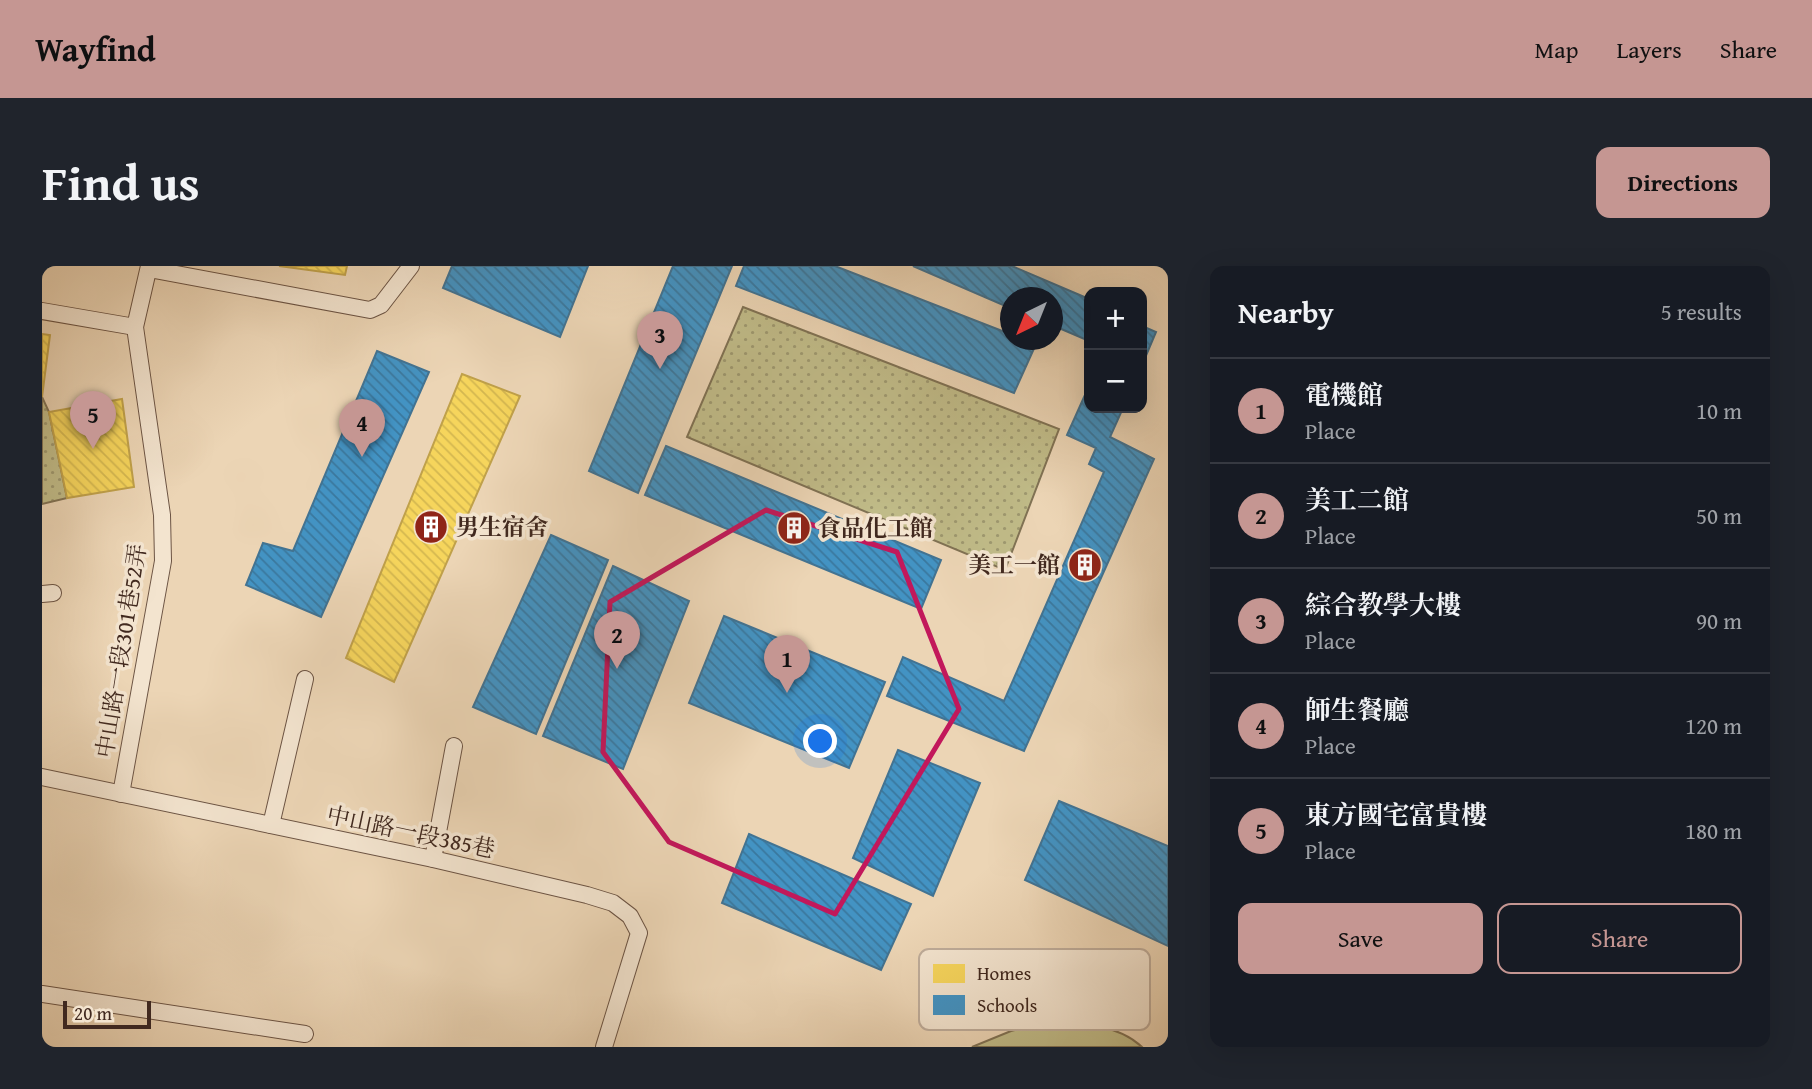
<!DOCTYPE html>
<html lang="en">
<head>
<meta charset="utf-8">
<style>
  :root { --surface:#171b24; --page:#20242c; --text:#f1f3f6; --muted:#9ea1a6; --line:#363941; --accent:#c59692 }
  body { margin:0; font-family:"Gentium Book Plus","Noto Serif TC",serif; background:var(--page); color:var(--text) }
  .controls { position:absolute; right:21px; top:21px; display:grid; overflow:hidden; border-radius:14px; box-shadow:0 7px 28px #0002 }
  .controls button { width:63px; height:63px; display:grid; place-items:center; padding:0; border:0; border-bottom:2px solid var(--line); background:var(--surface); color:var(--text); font:35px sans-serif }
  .compass { position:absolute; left:958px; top:21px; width:63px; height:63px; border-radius:50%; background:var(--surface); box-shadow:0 7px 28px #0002; rotate:223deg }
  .scale { position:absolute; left:21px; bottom:18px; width:88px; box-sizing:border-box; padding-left:7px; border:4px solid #41291f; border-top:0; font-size:19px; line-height:24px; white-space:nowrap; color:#41291f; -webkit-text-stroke:5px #f3e4cf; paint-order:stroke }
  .you { position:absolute; left:779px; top:476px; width:24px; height:24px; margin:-18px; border:5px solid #fff; border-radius:50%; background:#1a73e8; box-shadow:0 0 0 10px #1a73e833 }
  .badge { display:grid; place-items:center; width:46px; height:46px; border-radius:50%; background:var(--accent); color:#111; font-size:23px; font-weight:700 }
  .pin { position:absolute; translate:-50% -58px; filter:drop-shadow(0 2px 4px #0008) }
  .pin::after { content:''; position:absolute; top:37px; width:24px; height:21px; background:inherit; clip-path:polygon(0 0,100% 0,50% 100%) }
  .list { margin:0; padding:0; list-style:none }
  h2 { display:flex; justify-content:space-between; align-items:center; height:91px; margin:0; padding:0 28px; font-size:30px }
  h2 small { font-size:23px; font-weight:400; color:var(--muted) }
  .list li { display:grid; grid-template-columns:46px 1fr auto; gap:21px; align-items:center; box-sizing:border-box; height:105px; padding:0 28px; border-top:2px solid var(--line) }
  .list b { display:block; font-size:26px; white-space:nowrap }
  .list p { margin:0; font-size:23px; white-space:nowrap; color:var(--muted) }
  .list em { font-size:23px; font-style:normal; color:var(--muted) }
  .actions { display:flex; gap:14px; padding:21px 28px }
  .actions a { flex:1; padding:16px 0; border:2px solid var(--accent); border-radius:14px; text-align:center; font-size:24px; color:var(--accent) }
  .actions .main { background:var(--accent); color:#111 }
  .map { position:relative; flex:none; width:1126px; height:781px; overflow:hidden; border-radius:14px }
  header { display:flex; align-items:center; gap:42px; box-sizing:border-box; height:98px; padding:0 35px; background:var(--accent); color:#111 }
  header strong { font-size:33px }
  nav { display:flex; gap:38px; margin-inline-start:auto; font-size:24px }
  .intro { display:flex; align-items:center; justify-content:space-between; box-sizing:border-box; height:168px; padding:0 42px }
  h1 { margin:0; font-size:49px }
  .button { padding:18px 32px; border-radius:14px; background:var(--accent); color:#111; font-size:24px; font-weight:700 }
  main { display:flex; gap:42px; padding:0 42px }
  aside { flex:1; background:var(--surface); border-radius:14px; box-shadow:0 7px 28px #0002 }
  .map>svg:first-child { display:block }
</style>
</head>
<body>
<header>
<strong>Wayfind</strong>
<nav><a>Map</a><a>Layers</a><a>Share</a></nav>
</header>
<div class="intro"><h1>Find us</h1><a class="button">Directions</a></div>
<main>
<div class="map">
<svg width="1126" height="781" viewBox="0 0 1126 781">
  <defs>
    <pattern id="grass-dots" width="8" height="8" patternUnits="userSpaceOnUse" patternTransform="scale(1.75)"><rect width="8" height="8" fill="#c0bb88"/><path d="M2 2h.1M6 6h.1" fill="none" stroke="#9e986f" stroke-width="1.8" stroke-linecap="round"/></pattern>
    <pattern id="homes-back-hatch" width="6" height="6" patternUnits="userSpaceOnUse" patternTransform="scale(1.75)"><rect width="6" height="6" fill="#f6d55c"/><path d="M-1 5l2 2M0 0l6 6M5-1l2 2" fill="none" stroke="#d4b750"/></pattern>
    <pattern id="schools-back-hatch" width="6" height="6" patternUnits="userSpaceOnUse" patternTransform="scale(1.75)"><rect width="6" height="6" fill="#4393c3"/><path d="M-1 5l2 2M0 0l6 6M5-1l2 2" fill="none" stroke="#3a789e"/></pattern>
  </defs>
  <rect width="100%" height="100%" fill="#ecd5b5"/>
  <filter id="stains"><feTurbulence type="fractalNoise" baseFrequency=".00286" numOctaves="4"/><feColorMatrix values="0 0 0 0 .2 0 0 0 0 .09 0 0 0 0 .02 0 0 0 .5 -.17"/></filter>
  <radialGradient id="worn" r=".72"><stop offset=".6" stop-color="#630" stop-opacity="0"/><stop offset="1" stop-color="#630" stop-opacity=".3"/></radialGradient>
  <g fill="url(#grass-dots)" stroke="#807254" stroke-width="2">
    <path d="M 701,41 L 1017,163 L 963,304 L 645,171 Z"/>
    <path d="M 0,131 L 7,146 L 25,232 L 0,238 Z"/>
  </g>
  <path fill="#c0bb88" stroke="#807254" stroke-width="2" d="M 993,759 C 1030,759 1072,754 1100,781 L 930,781 L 969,765 Z"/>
  <g fill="url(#homes-back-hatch)" stroke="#c0a14a" stroke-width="2">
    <path d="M 237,0 L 305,0 L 303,9 Z"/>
    <path d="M 0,68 L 8,69 L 0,131 Z"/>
    <path d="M 420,108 L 478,130 L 352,416 L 304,392 Z"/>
    <path d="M 80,133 L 92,221 L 25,232 L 7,146 Z"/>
  </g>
  <g fill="url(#schools-back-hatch)" stroke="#427392" stroke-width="2">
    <path d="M 410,0 L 546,0 L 518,71 L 401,22 Z"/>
    <path d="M 631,0 L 690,0 L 596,227 L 547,205 Z"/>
    <path d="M 702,0 L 793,0 L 968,68 L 968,74 L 982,74 L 994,78 L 972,127 L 694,20 Z"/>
    <path d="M 871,0 L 970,0 L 1047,33 L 1047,75 L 1010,59 L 1010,32 L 968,32 L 968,42 Z"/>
    <path d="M 1100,60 L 1114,66 L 1100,99 Z"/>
    <path d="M 335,85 L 387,106 L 279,351 L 204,319 L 221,277 L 251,285 Z"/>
    <path d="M 1047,120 L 1047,142 L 1081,142 L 1068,171 L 1112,193 L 982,485 L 845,430 L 861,391 L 962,435 L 1062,206 L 1047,198 L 1054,182 L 1025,169 Z"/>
    <path d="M 624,180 L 899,294 L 879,343 L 603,229 Z"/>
    <path d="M 509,269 L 566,294 L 494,468 L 431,441 Z"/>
    <path d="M 571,300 L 647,335 L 581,503 L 501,470 Z"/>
    <path d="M 682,350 L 843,416 L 807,502 L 647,437 Z"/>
    <path d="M 856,484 L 938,517 L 891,630 L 811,592 Z"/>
    <path d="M 1017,535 L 1126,580 L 1126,680 L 983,614 Z"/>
    <path d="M 707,568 L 869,638 L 839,704 L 680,637 Z"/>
  </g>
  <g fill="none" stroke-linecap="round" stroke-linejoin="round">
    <g stroke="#6c5444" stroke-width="18">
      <g id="lane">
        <path d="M 107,3 L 328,44 L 339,39 L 369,0"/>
        <path d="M 0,45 L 93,61"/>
        <path d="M 0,328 L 11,327"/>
        <path d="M 0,511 L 391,593 L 545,629 L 571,637 L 588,650 L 597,667 L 562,781"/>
        <path d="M 79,528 L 121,295 L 120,249 L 93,61 L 107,0"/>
        <path d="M 229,559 L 263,413"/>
        <path d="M 391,593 L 412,480"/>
        <path d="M 0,728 L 263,768"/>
      </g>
    </g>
    <use href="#lane" stroke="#f3e4cf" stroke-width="16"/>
  </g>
  <path fill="none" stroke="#c2185b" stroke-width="5" stroke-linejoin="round" d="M 724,244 L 855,286 L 917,443 L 793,648 L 627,576 L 561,486 L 568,336 Z"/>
  <defs>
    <g id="building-disc" transform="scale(1.75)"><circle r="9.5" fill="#8f2418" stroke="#f3e4cf"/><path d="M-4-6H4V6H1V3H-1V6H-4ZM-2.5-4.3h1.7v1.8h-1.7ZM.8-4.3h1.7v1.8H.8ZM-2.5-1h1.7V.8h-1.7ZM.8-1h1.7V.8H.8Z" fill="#fff"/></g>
  </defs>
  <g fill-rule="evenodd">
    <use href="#building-disc" x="389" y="261"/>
    <use href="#building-disc" x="752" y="262"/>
    <use href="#building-disc" x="1043" y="299"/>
  </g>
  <g text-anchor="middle" stroke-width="7" stroke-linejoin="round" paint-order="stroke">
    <g font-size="23" font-weight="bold" fill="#41291f" stroke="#f3e4cf" text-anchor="start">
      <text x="414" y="269">男生宿舍</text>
      <text x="776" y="270">食品化工館</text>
      <text x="1018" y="307" text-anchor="end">美工一館</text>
    </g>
    <g font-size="23" fill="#41291f" stroke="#f3e4cf">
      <text transform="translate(79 385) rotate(-81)" y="8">中山路一段301巷52弄</text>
      <text transform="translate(369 566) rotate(12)" y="8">中山路一段385巷</text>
    </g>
  </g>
  <rect x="877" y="683" width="231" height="81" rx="10" fill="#f3e4cf" stroke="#beac9a" stroke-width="2"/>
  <rect x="891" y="698" width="32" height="19" fill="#f6d55c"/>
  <rect x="891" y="729" width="32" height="20" fill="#4393c3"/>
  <g font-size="19" fill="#41291f">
    <text x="935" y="714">Homes</text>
    <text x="935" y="746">Schools</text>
  </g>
  <rect width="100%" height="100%" filter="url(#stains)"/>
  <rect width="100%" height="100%" fill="url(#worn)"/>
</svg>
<div class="controls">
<button>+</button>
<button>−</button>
</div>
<svg class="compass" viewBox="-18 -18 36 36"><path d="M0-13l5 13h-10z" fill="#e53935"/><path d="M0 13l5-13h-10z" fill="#9ea1a6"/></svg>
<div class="scale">20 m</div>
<div class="you"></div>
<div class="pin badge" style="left:745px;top:427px">1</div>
<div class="pin badge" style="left:575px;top:403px">2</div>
<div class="pin badge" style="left:618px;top:103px">3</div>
<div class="pin badge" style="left:320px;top:191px">4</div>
<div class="pin badge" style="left:51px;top:183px">5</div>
</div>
<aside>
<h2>Nearby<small>5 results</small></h2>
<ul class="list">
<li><span class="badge">1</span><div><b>電機館</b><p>Place</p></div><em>10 m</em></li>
<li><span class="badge">2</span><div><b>美工二館</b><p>Place</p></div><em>50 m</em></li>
<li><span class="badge">3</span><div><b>綜合教學大樓</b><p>Place</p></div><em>90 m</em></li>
<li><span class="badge">4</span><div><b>師生餐廳</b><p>Place</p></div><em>120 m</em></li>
<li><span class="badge">5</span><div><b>東方國宅富貴樓</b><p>Place</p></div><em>180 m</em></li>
</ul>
<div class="actions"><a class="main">Save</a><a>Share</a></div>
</aside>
</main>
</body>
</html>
